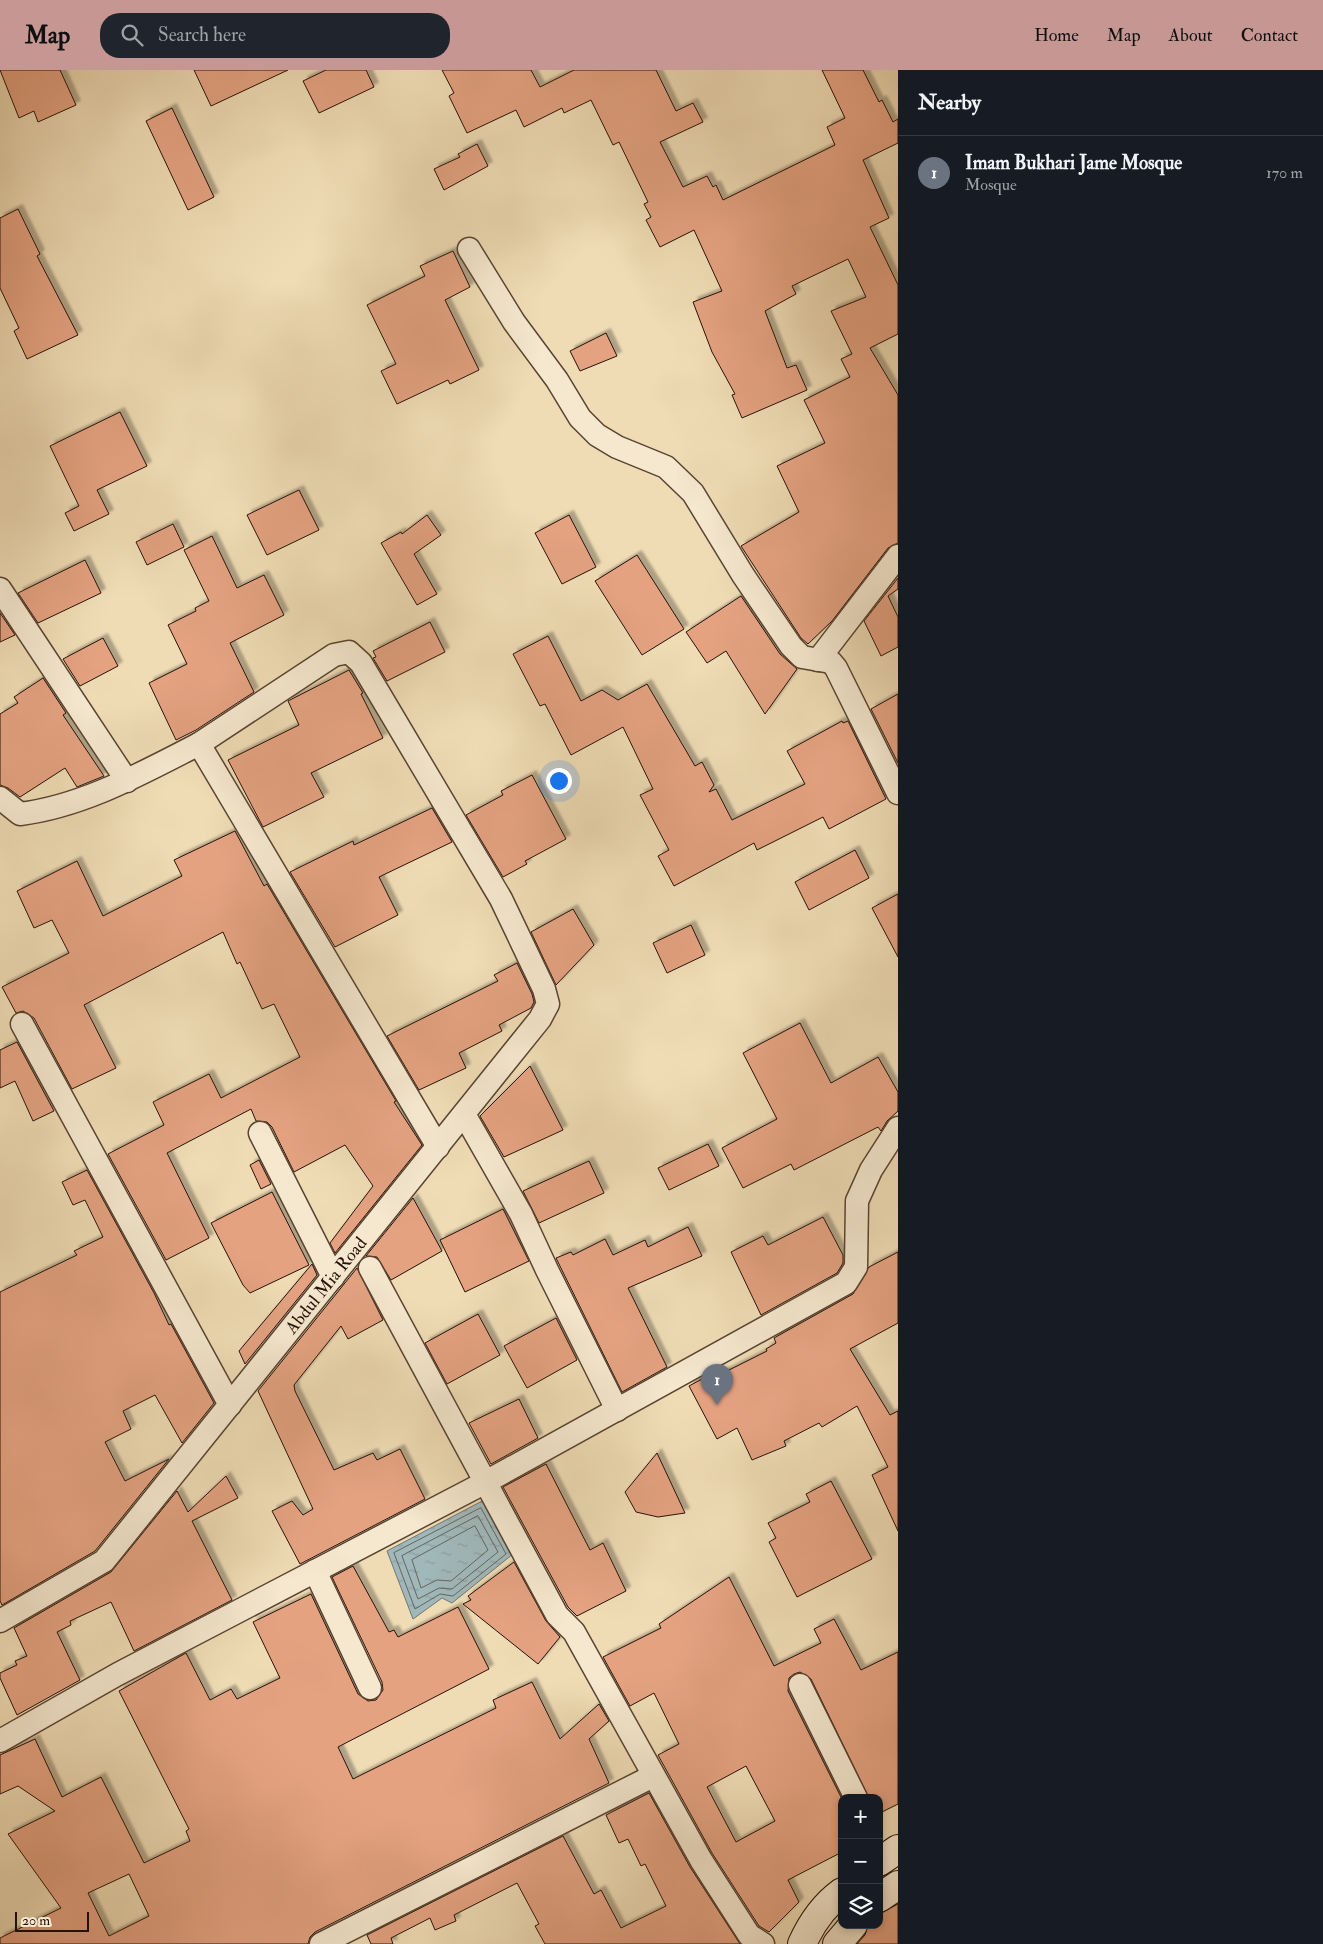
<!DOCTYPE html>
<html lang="en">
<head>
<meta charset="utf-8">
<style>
  :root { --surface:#171b24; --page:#20242c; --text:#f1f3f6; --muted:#9ea1a6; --line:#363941; --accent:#c59692 }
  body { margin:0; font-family:"IM FELL Double Pica",serif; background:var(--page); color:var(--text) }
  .controls { position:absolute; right:15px; bottom:15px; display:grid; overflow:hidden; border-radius:10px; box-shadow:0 2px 8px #0003 }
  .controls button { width:45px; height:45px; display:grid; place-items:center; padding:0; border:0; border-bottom:1px solid var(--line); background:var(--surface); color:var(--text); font:25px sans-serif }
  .scale { position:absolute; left:15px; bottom:12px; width:74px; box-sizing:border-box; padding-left:5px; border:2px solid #271207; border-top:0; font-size:14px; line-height:18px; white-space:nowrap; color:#271207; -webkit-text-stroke:4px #f5e8cf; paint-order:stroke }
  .you { position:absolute; left:558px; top:710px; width:18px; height:18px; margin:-12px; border:4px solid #fff; border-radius:50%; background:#1a73e8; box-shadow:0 0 0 8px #1a73e833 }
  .badge { display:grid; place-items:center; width:32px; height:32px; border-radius:50%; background:var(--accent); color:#fff; font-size:16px; font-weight:700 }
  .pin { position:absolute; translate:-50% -41px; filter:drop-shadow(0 1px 2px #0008) }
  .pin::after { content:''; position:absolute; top:26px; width:18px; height:15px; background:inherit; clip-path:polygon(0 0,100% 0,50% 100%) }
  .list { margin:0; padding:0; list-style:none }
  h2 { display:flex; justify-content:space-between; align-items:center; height:65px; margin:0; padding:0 20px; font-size:21px }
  h2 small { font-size:16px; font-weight:400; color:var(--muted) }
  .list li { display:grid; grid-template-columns:32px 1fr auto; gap:15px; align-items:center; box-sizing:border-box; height:75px; padding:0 20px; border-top:1px solid var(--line) }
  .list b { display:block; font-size:19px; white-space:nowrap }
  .list p { margin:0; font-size:16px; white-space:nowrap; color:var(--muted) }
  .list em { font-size:16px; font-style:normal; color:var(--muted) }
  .icon { flex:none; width:28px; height:28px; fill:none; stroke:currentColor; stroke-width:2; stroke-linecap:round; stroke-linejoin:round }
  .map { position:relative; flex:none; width:898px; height:1874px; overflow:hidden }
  header { display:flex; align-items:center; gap:30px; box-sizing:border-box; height:70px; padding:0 25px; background:var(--accent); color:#111 }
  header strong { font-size:24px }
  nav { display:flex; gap:28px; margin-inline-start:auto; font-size:18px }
  .search { width:350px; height:45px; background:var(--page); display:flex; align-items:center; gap:12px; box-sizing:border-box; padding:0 18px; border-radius:20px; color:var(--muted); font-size:19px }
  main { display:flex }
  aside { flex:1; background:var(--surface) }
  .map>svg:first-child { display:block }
</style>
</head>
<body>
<header>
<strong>Map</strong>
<div class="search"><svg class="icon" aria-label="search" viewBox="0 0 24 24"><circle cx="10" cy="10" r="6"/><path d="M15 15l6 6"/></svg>Search here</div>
<nav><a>Home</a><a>Map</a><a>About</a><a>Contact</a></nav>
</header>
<main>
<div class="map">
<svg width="898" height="1874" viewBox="0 0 898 1874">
  <defs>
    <pattern id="water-ripples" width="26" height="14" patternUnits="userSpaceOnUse" patternTransform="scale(1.25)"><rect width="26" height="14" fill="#a0b8ba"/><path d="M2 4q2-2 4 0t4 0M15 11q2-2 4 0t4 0" fill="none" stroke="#8a9d9e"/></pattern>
    <filter id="shadow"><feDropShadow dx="4.5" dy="-4.5" stdDeviation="1" flood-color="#0004"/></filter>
  </defs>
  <rect width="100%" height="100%" fill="#efdcb5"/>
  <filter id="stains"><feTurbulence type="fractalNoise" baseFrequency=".004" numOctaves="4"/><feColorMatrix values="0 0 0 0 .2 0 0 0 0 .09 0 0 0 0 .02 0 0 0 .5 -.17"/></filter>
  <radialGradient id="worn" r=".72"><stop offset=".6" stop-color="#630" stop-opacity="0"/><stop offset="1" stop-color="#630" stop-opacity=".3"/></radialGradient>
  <path fill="url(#water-ripples)" stroke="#707672" d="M 484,1430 L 513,1484 L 452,1533 L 442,1528 L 413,1549 L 387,1481 Z"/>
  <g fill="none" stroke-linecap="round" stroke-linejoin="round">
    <g stroke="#646560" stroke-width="1">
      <path d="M 481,1438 L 506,1484 L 453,1526 L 440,1524 L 415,1539 L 394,1483 Z"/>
      <path d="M 478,1446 L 498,1482 L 452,1519 L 439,1518 L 418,1529 L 402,1486 Z"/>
      <path d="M 475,1456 L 488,1480 L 451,1511 L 437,1510 L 421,1518 L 412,1490 Z"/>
    </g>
  </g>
  <g fill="#e4a281" stroke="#271207" fill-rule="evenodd" filter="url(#shadow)">
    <path d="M 0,0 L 60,0 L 76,35 L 38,52 L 34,41 L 19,48 Z"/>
    <path d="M 194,0 L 288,0 L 211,36 Z"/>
    <path d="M 326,0 L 366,0 L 374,17 L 319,43 L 303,11 Z"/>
    <path d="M 442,0 L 531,0 L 540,17 L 574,0 L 656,0 L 676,41 L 693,33 L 703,52 L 660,72 L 683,117 L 707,106 L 713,117 L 716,115 L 723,130 L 835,75 L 827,57 L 845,48 L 822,0 L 863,0 L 879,32 L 882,30 L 893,52 L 898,49 L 898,73 L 863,90 L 889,148 L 870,157 L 898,215 L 898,264 L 870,278 L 898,325 L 898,473 L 888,478 L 832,551 L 808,574 L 801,568 L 741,476 L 799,442 L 777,396 L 825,373 L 804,330 L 850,307 L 841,289 L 852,284 L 831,241 L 866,227 L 848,189 L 792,216 L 796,224 L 765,241 L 787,298 L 796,295 L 807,320 L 742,348 L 732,325 L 735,324 L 712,282 L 693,232 L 722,221 L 694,160 L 660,177 L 646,150 L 651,147 L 644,134 L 648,132 L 619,72 L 613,75 L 591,30 L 564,43 L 562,38 L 524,57 L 516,40 L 467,63 L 449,26 L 454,23 Z"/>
    <path d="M 172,38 L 214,127 L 188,140 L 146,51 Z"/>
    <path d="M 477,74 L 488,96 L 444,120 L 434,99 L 460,87 L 458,84 Z"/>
    <path d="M 18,139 L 40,184 L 37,186 L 78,265 L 27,289 L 14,261 L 19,258 L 0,218 L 0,148 Z"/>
    <path d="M 453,181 L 470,217 L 445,230 L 479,300 L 450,314 L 448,310 L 397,334 L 381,301 L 396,294 L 367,235 L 425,206 L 420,196 Z"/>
    <path d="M 606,263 L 617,286 L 580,301 L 570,281 Z"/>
    <path d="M 120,342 L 147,396 L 97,420 L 109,444 L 74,461 L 65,443 L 79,436 L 50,376 Z"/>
    <path d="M 299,420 L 319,460 L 267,485 L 247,445 Z"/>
    <path d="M 427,445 L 441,465 L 414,484 L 437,524 L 417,535 L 381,473 L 401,462 L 402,464 Z"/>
    <path d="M 569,445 L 596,497 L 562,514 L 535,463 Z"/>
    <path d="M 173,454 L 184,477 L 147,495 L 136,472 Z"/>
    <path d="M 212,466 L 237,518 L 264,505 L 284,545 L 230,573 L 254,622 L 196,660 L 176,670 L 149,613 L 187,594 L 168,555 L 196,541 L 195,538 L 209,531 L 184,480 Z"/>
    <path d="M 637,485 L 684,559 L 642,585 L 595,511 Z"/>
    <path d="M 85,490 L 101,523 L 38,553 L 18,523 Z"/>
    <path d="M 898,508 L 898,519 L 888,526 L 898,547 L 898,577 L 881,586 L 864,551 Z"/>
    <path d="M 741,526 L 780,584 L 797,599 L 765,644 L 726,581 L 707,593 L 686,562 Z"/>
    <path d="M 0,543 L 15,565 L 0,572 Z"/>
    <path d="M 430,552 L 445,582 L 387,611 L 373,588 L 376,587 L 373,581 Z"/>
    <path d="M 548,566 L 581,631 L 602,620 L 618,630 L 647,614 L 695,696 L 702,692 L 714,715 L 709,722 L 716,719 L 732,750 L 805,714 L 787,681 L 842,651 L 843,653 L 848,651 L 886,729 L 829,759 L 823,747 L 757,780 L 754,773 L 674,816 L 658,786 L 669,780 L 640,725 L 653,719 L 623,657 L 571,685 L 545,634 L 540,636 L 513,584 Z"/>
    <path d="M 103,568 L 118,596 L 80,616 L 63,589 Z"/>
    <path d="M 349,600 L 363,623 L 361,624 L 383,668 L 311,703 L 324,727 L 263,757 L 228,690 L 299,655 L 288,631 Z"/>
    <path d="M 43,608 L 66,643 L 63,645 L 104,706 L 77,717 L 65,698 L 20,727 L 8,718 L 0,715 L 0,644 L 18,633 L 14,627 Z"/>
    <path d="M 898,624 L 898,693 L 871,639 Z"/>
    <path d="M 532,705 L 566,769 L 525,791 L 527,794 L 503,807 L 466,745 L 503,725 L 501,721 Z"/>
    <path d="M 432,738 L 452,772 L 379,807 L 398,845 L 335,877 L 290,802 L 353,771 L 354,775 Z"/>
    <path d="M 235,761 L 264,816 L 267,814 L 396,1031 L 394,1032 L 422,1075 L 335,1183 L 330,1173 L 373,1116 L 345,1075 L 294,1102 L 272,1057 L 267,1052 L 256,1051 L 251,1039 L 167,1083 L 209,1168 L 166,1190 L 108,1084 L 164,1055 L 153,1032 L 209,1004 L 221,1028 L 300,987 L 274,934 L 262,939 L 240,892 L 237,894 L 223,862 L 84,935 L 116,998 L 72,1019 L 34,948 L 23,941 L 16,943 L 2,917 L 69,883 L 52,850 L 34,858 L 17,821 L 77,791 L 103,846 L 182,806 L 174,790 Z"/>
    <path d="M 855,780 L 869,808 L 809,840 L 795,812 Z"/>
    <path d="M 898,824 L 898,887 L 872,838 Z"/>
    <path d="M 573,839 L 594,875 L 556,915 L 531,862 Z"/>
    <path d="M 691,855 L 705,885 L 667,903 L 653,873 Z"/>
    <path d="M 517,893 L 532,924 L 534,932 L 531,938 L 499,955 L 502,961 L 459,983 L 466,998 L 419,1020 L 387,966 L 498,911 L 494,905 Z"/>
    <path d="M 800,953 L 831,1013 L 878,987 L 898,1022 L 898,1041 L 887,1051 L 881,1061 L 878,1057 L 794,1100 L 791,1094 L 743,1118 L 722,1078 L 777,1049 L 743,983 Z"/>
    <path d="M 17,972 L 54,1041 L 33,1051 L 15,1011 L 0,1018 L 0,980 Z"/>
    <path d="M 530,996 L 563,1060 L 504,1087 L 480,1046 Z"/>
    <path d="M 708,1074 L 719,1096 L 669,1120 L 658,1098 Z"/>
    <path d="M 259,1090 L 271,1114 L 261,1119 L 250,1095 Z"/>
    <path d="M 589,1091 L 604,1123 L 539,1153 L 523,1121 Z"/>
    <path d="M 87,1100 L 154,1223 L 169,1255 L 171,1254 L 214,1333 L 182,1373 L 155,1325 L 123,1341 L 131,1359 L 105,1372 L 125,1411 L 169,1389 L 95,1481 L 2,1535 L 0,1531 L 0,1222 L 77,1185 L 74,1181 L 103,1167 L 85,1130 L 73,1135 L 62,1112 Z"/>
    <path d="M 272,1122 L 309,1195 L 250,1223 L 243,1215 L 211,1153 Z"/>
    <path d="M 413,1128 L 442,1181 L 391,1210 L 377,1187 L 366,1186 Z"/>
    <path d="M 503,1139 L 529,1191 L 465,1222 L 440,1170 Z"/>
    <path d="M 823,1147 L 843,1185 L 843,1193 L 837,1203 L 761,1245 L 731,1182 L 763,1166 L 768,1175 Z"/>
    <path d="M 688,1157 L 702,1186 L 628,1218 L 667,1297 L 622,1322 L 556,1188 L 571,1182 L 573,1185 L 605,1169 L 613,1185 L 645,1170 L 648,1177 Z"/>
    <path d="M 898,1182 L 898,1253 L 850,1279 L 890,1345 L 898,1341 L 898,1461 L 872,1405 L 888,1397 L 857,1336 L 822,1357 L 819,1353 L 784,1371 L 786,1376 L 752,1390 L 737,1358 L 717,1369 L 689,1316 L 717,1301 L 719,1305 L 767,1281 L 766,1279 L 776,1273 L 774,1268 L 853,1224 L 869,1197 Z"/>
    <path d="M 312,1194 L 317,1205 L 245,1294 L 239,1281 Z"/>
    <path d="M 357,1198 L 383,1250 L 348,1269 L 341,1256 L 294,1315 L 295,1321 L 334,1400 L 373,1383 L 377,1390 L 400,1379 L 425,1429 L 300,1494 L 272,1441 L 292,1431 L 303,1445 L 313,1439 L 258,1321 Z"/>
    <path d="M 478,1244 L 500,1285 L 447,1314 L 425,1273 Z"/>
    <path d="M 556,1248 L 577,1290 L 527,1318 L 504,1276 Z"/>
    <path d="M 519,1329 L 538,1368 L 491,1394 L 469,1353 Z"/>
    <path d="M 657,1383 L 685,1443 L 658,1447 L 636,1442 L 625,1422 Z"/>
    <path d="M 546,1394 L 590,1480 L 603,1473 L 626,1521 L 577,1546 L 568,1537 L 503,1417 Z"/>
    <path d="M 226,1406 L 238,1428 L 192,1451 L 232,1530 L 134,1581 L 111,1532 L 70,1551 L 71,1555 L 57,1562 L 80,1610 L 17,1645 L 0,1608 L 0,1603 L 17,1595 L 15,1591 L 27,1586 L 14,1558 L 111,1502 L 177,1421 L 188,1442 Z"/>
    <path d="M 831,1411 L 872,1489 L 797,1527 L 769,1472 L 776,1468 L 768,1453 L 810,1432 L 806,1424 Z"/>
    <path d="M 514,1492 L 546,1551 L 560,1567 L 538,1594 L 463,1534 L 471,1530 L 468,1526 Z"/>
    <path d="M 353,1496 L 389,1562 L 394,1560 L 398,1567 L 458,1537 L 489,1599 L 338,1677 L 353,1709 L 496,1638 L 493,1630 L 532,1612 L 560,1669 L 599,1634 L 609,1651 L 589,1669 L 609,1713 L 315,1862 L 310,1867 L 308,1874 L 0,1874 L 0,1868 L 61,1838 L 8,1764 L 55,1741 L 18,1716 L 0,1724 L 0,1685 L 35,1669 L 62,1727 L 101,1707 L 144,1793 L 190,1771 L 186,1761 L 189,1759 L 119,1621 L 186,1583 L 210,1630 L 231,1619 L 237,1629 L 280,1608 L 253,1552 L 311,1524 L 358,1624 L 368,1631 L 376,1630 L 383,1620 L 382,1612 L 332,1507 ZM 129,1804 L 149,1846 L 109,1866 L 88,1823 Z"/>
    <path d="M 729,1507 L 774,1596 L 821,1573 L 814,1559 L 834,1549 L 861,1600 L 898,1582 L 898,1734 L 882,1742 L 879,1728 L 869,1728 L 811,1609 L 800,1602 L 794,1604 L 789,1608 L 788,1621 L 842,1729 L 842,1782 L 788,1810 L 799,1832 L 769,1862 L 759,1856 L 712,1783 L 658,1685 L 679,1674 L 654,1623 L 630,1636 L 603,1587 L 661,1558 L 659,1554 ZM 746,1696 L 775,1751 L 736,1772 L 707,1717 Z"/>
    <path d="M 649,1723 L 690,1797 L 740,1874 L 545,1874 L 535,1856 L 539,1854 L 517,1813 L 454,1845 L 456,1851 L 435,1860 L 430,1848 L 391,1868 L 393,1874 L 371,1874 L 367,1865 L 563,1766 L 594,1824 L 601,1820 L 621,1858 L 666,1836 L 645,1794 L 641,1796 L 628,1769 L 619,1773 L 606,1745 Z"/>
    <path d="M 898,1834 L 898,1874 L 857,1874 L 865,1865 L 868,1855 L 879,1855 L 879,1844 Z"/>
  </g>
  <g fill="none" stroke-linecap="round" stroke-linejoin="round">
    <g stroke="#594432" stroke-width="25">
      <g id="minor">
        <path d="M 469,179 L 514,252 L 557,310 L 580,348 L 597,365 L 617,377 L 666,397 L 693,423 L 743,505 L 791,576 L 802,587 L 831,592 L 836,598 L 898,723"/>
        <path d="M 0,519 L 127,711"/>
        <path d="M 818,590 L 898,486"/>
        <path d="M 0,728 L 20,744 C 84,736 142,703 199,674 L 438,1077"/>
        <path d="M 22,954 L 230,1335"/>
        <path d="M 464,1044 L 521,1144 L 547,1200 L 617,1340"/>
        <path d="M 260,1063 L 333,1207"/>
        <path d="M 370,1198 L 557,1545 L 574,1562 L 701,1790 L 749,1865 L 763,1874"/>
        <path d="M 315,1501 L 370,1618"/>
        <path id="s1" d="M 0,1551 L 104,1491 L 540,949 L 548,934 L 544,919 L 501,829 L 361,593 L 349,582 L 334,585 L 199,674"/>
        <path d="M 800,1615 L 856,1728"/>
        <path d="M 0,1671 L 118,1604 L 484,1413 L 846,1213 L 856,1197 L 857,1131 L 871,1100 L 898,1058"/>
        <path d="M 321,1874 L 653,1706"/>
      </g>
    </g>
    <g stroke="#271207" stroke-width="30">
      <g id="secondary">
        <path d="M 879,1792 L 898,1779"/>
        <path d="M 879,1828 L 898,1815"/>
        <path d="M 802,1874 C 811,1854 824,1835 842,1822"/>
        <path d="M 837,1874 L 853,1855"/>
      </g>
    </g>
    <use href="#minor" stroke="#f5e8cf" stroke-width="22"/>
    <use href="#secondary" stroke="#f5e8cf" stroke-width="28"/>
  </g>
  <g text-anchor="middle" stroke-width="4" stroke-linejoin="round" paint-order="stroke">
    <g font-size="18" fill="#271207" stroke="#f5e8cf">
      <text dy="6" stroke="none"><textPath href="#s1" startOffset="474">Abdul Mia Road</textPath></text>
    </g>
  </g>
  <rect width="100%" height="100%" filter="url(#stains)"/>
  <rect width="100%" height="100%" fill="url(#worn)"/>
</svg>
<div class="controls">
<button>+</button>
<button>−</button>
<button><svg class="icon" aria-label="layers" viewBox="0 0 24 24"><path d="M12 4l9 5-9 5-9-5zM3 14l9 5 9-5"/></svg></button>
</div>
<div class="scale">20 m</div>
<div class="you"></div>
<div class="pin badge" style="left:717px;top:1335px;background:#6b7280">1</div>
</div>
<aside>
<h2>Nearby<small></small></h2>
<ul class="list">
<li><span class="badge" style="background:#6b7280">1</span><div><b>Imam Bukhari Jame Mosque</b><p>Mosque</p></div><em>170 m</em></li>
</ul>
</aside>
</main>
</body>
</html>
